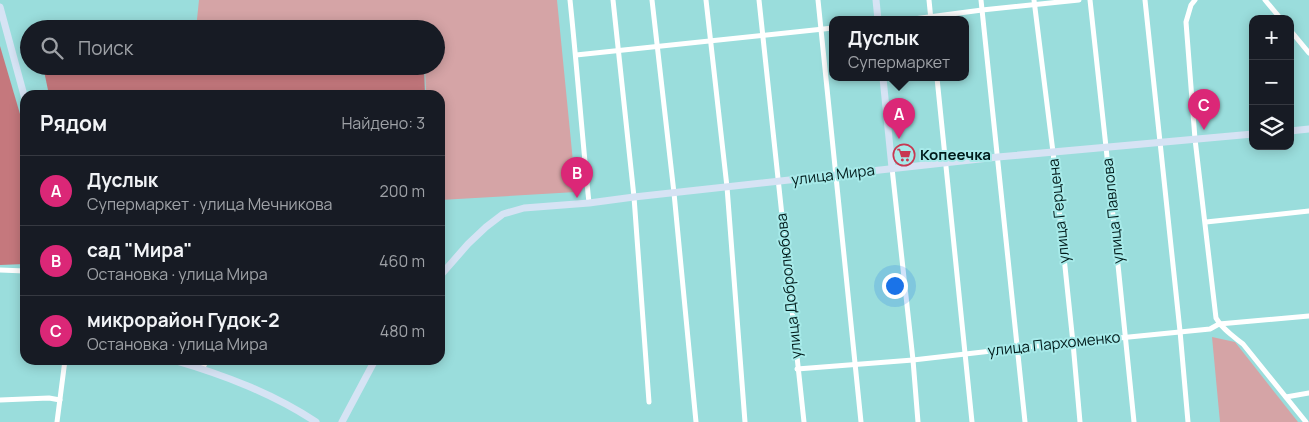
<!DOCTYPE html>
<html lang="ru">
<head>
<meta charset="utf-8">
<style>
  :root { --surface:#171b24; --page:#20242c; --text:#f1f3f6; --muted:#9ea1a6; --line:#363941; --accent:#db2777 }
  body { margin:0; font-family:Manrope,sans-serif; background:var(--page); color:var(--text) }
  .controls { position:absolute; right:15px; top:15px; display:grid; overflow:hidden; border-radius:10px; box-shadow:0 2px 12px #0003 }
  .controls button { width:45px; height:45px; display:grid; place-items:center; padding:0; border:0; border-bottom:1px solid var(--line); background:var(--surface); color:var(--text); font:25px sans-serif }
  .you { position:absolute; left:894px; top:285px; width:18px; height:18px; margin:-12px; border:4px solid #fff; border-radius:50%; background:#1a73e8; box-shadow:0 0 0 8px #1a73e833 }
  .badge { display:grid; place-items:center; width:32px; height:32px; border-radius:50%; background:var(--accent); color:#fff; font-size:16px; font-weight:700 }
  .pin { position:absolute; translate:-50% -41px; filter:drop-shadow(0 1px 2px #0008) }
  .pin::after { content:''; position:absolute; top:26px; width:18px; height:15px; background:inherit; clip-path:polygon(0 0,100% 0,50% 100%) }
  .popup { position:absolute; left:829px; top:16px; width:140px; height:65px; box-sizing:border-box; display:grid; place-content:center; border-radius:10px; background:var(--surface); filter:drop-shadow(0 1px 4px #0005); font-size:16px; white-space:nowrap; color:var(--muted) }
  .popup b { font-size:19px; color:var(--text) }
  .popup::after { content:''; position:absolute; left:50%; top:100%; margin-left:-10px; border:10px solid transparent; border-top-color:var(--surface) }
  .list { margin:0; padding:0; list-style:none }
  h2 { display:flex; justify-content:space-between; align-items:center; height:65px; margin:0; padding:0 20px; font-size:21px }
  h2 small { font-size:16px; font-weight:400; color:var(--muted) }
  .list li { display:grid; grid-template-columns:32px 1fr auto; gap:15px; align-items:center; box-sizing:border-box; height:70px; padding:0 20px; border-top:1px solid var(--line) }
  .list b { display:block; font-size:19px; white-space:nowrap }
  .list p { margin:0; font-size:16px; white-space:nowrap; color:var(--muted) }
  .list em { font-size:16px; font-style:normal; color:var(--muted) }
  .icon { flex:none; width:28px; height:28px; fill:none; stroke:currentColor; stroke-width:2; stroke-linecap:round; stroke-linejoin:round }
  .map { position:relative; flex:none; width:1309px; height:422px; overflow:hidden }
  .search { position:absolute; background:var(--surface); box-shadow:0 2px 12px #0003; left:20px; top:20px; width:425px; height:55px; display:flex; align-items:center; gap:12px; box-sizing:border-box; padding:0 18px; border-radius:28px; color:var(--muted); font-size:19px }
  .panel { position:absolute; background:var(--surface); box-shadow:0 2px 12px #0003; left:20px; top:90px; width:425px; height:275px; border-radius:15px }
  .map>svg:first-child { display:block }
</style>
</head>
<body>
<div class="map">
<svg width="1309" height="422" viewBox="0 0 1309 422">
  <rect width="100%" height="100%" fill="#9adddc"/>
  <g fill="#d5a4a6">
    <path d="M 199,0 L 557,0 L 576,192 L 440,200 L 440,95 L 426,95 L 425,66 L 436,66 L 436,29 L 196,29 Z"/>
    <path d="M 1212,337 L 1235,342 L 1298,422 L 1220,422 Z"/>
  </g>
  <g fill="#c5787d">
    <path d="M 0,46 L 25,131 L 25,264 L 0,265 Z"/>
    <path d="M 43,66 L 424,66 L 425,95 L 49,95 Z"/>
  </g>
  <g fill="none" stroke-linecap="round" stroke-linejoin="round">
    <g stroke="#fff" stroke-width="5">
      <path d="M 570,0 C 577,67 582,135 589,203"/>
      <path d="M 613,0 L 634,197 L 649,402"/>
      <path d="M 652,0 L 674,193 L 696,422"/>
      <path d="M 706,0 L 727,187 L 745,422"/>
      <path d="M 759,0 L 804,422"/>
      <path d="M 818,0 L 861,422"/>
      <path d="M 929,0 L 931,20"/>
      <path d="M 981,0 L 1025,422"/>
      <path d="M 1034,0 L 1053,152 L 1073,343 L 1080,422"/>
      <path d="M 1090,0 L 1106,147 L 1134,422"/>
      <path d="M 1145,0 L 1180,331 L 1188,422"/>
      <path d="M 1195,0 L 1191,5 L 1186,22 L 1195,139 L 1216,318 C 1222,329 1233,336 1243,344 L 1306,422"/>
      <path d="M 1265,0 L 1281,19"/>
      <path d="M 906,20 L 982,10 L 1079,0"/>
      <path d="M 1290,30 L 1309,53"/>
      <path d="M 576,55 L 833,28"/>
      <path d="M 937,78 L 972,422"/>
      <path d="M 892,168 L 913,360 L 918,422"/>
      <path d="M 1206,222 L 1309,211"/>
      <path d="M 0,270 L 25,271"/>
      <path d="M 202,369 L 207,360"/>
      <path d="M 797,369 L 913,360 L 1018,348 L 1210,329 L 1219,324 L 1309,316"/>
      <path d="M 1286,397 L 1309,393"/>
      <path d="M 0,400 L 49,398 L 60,400"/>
      <path d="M 57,422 L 65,360"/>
    </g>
    <g stroke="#d6e3f4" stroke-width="7">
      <path d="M 876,0 L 878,20"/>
      <path d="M 0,7 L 25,99"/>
      <path d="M 883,78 L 892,168"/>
      <path d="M 1290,131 L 1309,129"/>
      <path d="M 440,276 L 468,244 L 486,227 L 503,214 L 524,208 L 589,203 L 634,197 L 998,157 L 1253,134"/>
      <path d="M 173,360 C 224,375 272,393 316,422"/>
      <path d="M 342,422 L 375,360"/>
    </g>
  </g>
  <defs>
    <g id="supermarket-ring" transform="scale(1.125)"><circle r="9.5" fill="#a7eae9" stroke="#c83851" stroke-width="1.5"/><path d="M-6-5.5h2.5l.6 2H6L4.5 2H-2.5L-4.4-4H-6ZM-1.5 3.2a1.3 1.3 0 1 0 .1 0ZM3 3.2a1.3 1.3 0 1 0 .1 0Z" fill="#c83851"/></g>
  </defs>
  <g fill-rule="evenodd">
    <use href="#supermarket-ring" x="904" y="155"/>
  </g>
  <g text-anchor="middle" stroke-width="4" stroke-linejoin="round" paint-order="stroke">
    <g font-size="15" font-weight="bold" fill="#001a1a" stroke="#a7eae9" text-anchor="start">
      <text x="920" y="160">Копеечка</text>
    </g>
    <g font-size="15" fill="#001a1a" stroke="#a7eae9">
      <text transform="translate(833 175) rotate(-7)" y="5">улица Мира</text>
      <text transform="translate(1059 211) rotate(-96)" y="5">улица Герцена</text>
      <text transform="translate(1113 211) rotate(-96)" y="5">улица Павлова</text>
      <text transform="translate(789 286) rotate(-96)" y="5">улица Добролюбова</text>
      <text transform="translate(1054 344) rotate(-6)" y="5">улица Пархоменко</text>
    </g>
  </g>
</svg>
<div class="controls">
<button>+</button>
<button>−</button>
<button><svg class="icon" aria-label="layers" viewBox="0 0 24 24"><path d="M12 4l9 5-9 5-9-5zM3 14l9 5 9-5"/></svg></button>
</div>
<div class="you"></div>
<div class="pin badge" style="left:899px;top:139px">A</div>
<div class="popup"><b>Дуслык</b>Супермаркет</div>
<div class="pin badge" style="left:577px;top:198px">B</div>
<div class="pin badge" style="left:1204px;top:130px">C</div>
<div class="search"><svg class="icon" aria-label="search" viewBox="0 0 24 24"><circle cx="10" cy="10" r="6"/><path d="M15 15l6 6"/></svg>Поиск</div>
<section class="panel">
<h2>Рядом<small>Найдено: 3</small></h2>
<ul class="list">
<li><span class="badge">A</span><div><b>Дуслык</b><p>Супермаркет · улица Мечникова</p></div><em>200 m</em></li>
<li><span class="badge">B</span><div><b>сад &quot;Мира&quot;</b><p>Остановка · улица Мира</p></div><em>460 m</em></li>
<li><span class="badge">C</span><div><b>микрорайон Гудок-2</b><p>Остановка · улица Мира</p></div><em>480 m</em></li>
</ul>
</section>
</div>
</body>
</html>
